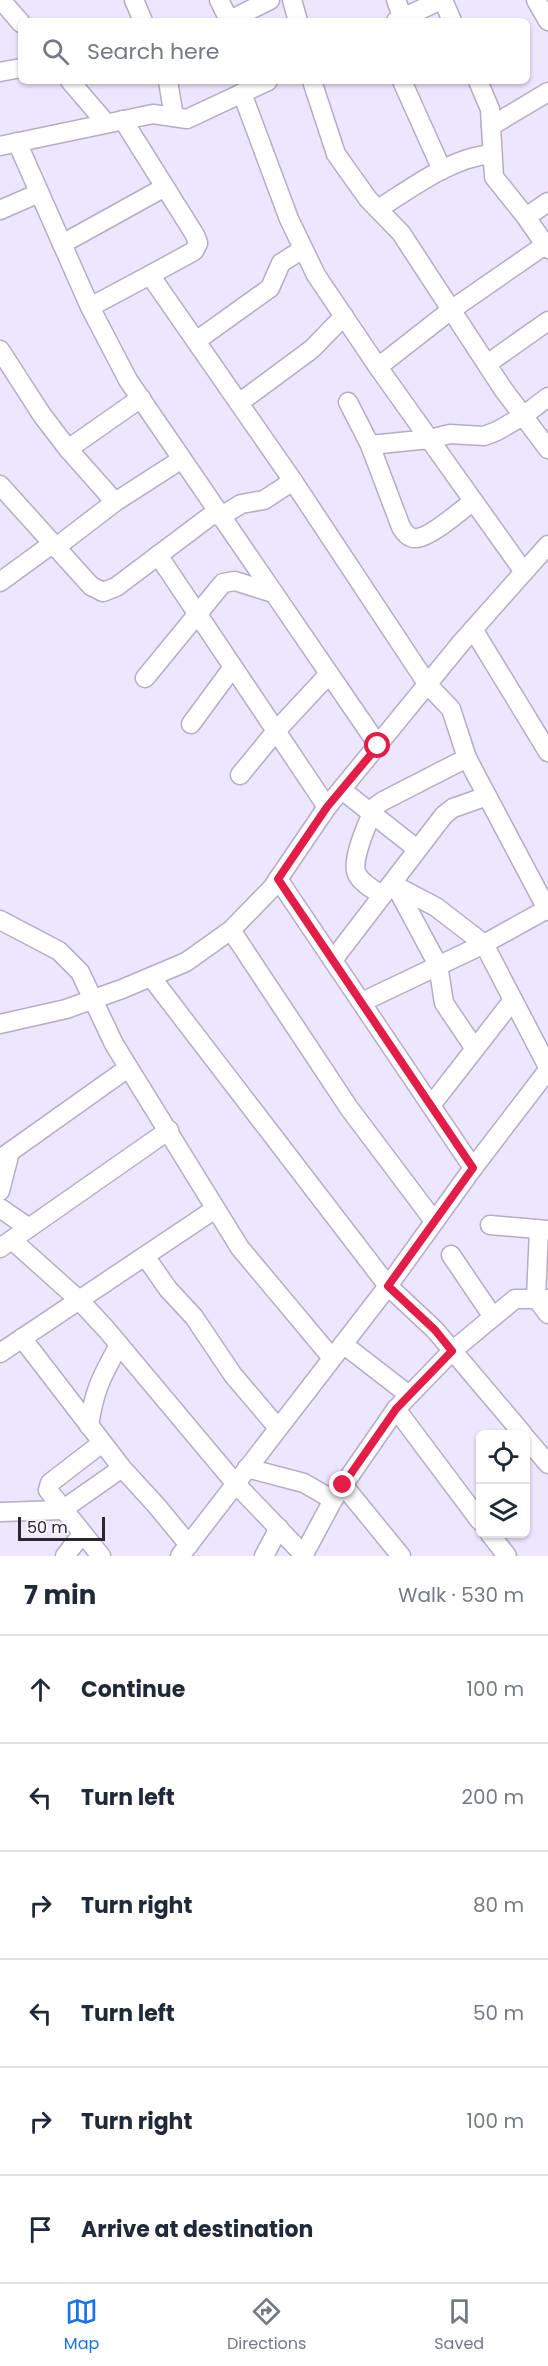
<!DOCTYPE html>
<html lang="en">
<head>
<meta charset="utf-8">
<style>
  :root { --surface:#fff; --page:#f2f2f3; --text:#1f2937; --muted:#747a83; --line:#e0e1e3; --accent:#1a73e8 }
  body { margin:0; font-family:Poppins,sans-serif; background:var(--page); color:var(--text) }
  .controls { position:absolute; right:18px; bottom:18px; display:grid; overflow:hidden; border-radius:9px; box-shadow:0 2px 4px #0004 }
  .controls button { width:54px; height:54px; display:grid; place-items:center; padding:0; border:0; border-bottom:2px solid var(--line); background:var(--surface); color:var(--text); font:30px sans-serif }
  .scale { position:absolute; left:18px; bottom:15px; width:87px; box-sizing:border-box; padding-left:6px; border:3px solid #2a2730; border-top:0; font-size:16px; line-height:21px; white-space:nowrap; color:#2a2730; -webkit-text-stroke:4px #f8f6fb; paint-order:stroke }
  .stop { position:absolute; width:18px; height:18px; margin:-14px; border:4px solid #e11d48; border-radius:50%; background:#fff }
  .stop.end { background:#e11d48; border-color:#fff; box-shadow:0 2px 6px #0008 }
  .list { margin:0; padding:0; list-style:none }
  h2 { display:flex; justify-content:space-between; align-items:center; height:78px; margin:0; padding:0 24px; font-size:26px }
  h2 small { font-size:20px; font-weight:400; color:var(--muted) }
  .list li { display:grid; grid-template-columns:39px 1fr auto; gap:18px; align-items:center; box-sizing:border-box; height:108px; padding:0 24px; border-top:2px solid var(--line) }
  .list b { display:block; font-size:22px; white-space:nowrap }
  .list em { font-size:20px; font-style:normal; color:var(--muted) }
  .icon { flex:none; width:33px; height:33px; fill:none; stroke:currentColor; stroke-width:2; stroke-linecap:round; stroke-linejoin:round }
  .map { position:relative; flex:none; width:548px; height:1556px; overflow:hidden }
  .search { position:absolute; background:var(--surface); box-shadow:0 2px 4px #0004; left:18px; right:18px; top:18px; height:66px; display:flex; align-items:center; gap:15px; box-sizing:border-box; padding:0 21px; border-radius:9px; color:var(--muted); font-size:22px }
  .sheet { height:726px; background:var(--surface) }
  nav { display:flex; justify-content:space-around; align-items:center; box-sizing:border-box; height:84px; border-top:2px solid var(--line); background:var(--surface); font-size:16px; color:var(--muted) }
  nav a { display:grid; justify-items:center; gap:3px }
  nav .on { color:var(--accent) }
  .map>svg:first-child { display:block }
</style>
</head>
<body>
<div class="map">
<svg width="548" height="1556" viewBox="0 0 548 1556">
  <rect width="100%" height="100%" fill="#eee5fe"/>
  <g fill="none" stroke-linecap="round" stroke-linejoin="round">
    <g stroke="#b5adc5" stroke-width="21">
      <g id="minor">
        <path d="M 1,0 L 21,23"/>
        <path d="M 134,0 L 143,21"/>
        <path d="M 219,0 L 229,20"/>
        <path d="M 292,0 L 298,21"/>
        <path d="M 396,0 L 403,18"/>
        <path d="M 443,0 L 452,21"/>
        <path d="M 536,0 L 548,21"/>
        <path d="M 228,21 L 270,0"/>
        <path d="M 396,21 L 441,0"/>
        <path d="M 0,72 L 21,68"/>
        <path d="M 70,81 L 106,123"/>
        <path d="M 168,81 L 174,117"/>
        <path d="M 312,81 L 336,154 L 368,199 L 401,233 L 503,389 L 548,449"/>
        <path d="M 402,81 L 442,170"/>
        <path d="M 478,81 L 490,109 L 494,177 L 526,217 L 548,249"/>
        <path d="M 242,93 L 289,219 L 316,275 L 378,367 L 524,572"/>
        <path d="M 123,120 L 195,235 L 198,243 L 194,251 L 150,275 L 293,481 L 428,685 L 451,709 L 467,758 L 548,911"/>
        <path d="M 491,126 L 548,92"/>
        <path d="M 17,142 L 90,307 L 128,380 L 378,745"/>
        <path d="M 0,146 L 153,114 L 187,119 L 268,81"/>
        <path d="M 378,209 C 412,188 450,158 491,154"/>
        <path d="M 0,210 L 39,193"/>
        <path d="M 526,217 L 548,202"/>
        <path d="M 62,244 L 165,187"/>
        <path d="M 90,307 L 150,275"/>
        <path d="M 196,341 L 270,288 L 281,263 L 303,249"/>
        <path d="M 0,350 L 42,415 L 68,449 L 115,502"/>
        <path d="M 487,364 L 548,321"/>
        <path d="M 378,367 L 451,310 L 545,245"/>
        <path d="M 348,402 L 370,445 L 401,527 C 404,532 408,538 415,538 C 428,539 462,510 473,501"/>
        <path d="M 239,403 L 312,349 L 344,316"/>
        <path d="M 370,445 L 430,439 L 450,434 L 484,436 L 497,431 L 523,416 L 548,397"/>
        <path d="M 68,449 L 141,398"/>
        <path d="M 0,485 L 91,586 L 103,592 L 116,587 L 217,511"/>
        <path d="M 220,517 L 241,504 L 264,500 L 293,481"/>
        <path d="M 55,548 L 115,502 L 182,459"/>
        <path d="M 158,555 L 327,807"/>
        <path d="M 0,582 L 52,544"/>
        <path d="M 473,629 L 548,752"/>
        <path d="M 145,678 L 223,583 L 235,581 L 273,593"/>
        <path d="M 191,724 L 233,667"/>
        <path d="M 240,775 L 276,731 L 329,674"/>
        <path d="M 342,790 L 417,849"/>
        <path d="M 278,879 L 473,1168"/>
        <path d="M 394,883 L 438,965 L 444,1003 L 475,1049"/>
        <path d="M 396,886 L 436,907 L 484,944 L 548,1067"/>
        <path d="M 382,895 C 374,890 361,883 357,874 C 350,861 369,819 376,806 L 383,801 L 467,758"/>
        <path d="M 0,920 L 59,951 L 80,972 L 114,1044 L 240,1248 L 332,1358"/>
        <path d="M 231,930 L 349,1108 L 434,1221"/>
        <path d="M 333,960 L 444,815 L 453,808 L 487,796"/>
        <path d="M 151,977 L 388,1286 L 435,1330 L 523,1434"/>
        <path d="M 362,1002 L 484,944 L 547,909"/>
        <path d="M 0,1024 L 66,1009 L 122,989 L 186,962 L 231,930 L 272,888 L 327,807 L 461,643 L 548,545"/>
        <path d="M 432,1104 L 513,1000"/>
        <path d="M 0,1159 L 128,1068"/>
        <path d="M 0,1191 L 10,1152"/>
        <path d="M 0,1208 L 29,1228"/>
        <path d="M 490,1225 L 548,1230"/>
        <path d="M 539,1230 L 536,1298 L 548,1314"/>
        <path d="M 12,1240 L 79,1300 L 106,1329 L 235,1483 L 304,1555"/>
        <path d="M 0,1248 L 169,1130"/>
        <path d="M 451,1255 L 493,1317"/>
        <path d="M 145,1256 L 168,1289 L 194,1317 L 233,1375 L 278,1428"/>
        <path d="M 22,1338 L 122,1468 L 156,1505 L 189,1545"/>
        <path d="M 343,1344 L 409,1395"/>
        <path d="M 0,1353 L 215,1209"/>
        <path d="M 396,1409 L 480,1521"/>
        <path d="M 89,1426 C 94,1390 102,1376 119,1345"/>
        <path d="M 526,1438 L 548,1464"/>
        <path d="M 247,1468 L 304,1483 L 333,1500"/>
        <path d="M 343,1485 L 401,1556"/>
        <path d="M 0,1512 L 62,1510 L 122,1468"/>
        <path d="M 490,1534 L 507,1556"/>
        <path d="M 65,1556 L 82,1534"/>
        <path d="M 101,1556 L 48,1490 L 50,1483 L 102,1443"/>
        <path d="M 180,1556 L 388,1286 L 473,1168 L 548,1070"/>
        <path d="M 264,1556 L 279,1528"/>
        <path d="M 303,1556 L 333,1500 L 396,1409 L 452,1351 L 515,1299 L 548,1299"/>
      </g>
    </g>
    <use href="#minor" stroke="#fff" stroke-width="18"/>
  </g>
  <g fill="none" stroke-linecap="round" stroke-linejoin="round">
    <path stroke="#e11d48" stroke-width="8" d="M 343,1485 L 396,1409 L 452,1351 L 435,1330 L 388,1286 L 473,1168 L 278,879 L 327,807 L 378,746"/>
  </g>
</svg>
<div class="controls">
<button><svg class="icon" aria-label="locate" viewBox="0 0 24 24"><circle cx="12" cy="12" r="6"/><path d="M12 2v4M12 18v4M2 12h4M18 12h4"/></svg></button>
<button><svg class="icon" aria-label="layers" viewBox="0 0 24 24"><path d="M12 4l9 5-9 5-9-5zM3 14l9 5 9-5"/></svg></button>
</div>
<div class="scale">50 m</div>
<div class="stop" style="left:378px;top:746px"></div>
<div class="stop end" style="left:343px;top:1485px"></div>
<div class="search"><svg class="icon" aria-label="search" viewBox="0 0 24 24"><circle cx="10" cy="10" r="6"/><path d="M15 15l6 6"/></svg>Search here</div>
</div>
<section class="sheet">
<h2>7 min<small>Walk · 530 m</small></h2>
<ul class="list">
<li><svg class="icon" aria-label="ahead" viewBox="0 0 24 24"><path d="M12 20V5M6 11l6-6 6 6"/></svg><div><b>Continue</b></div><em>100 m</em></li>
<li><svg class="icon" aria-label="left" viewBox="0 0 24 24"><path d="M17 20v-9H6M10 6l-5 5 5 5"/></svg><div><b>Turn left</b></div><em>200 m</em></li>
<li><svg class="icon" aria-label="right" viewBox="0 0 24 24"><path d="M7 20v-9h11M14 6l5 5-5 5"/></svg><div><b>Turn right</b></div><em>80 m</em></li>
<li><svg class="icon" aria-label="left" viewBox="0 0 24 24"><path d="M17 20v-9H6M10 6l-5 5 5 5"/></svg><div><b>Turn left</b></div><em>50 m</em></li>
<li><svg class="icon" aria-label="right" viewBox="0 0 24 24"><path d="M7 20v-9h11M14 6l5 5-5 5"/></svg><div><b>Turn right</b></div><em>100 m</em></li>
<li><svg class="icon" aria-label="arrive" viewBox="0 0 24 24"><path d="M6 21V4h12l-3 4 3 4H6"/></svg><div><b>Arrive at destination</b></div></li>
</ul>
</section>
<nav>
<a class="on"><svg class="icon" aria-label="map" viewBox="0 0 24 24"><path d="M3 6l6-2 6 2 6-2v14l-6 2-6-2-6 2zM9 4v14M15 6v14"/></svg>Map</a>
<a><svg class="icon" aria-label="directions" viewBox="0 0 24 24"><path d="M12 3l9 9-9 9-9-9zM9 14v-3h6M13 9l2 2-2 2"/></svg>Directions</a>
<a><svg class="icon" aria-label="saved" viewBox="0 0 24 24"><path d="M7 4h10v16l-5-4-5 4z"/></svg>Saved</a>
</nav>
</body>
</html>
